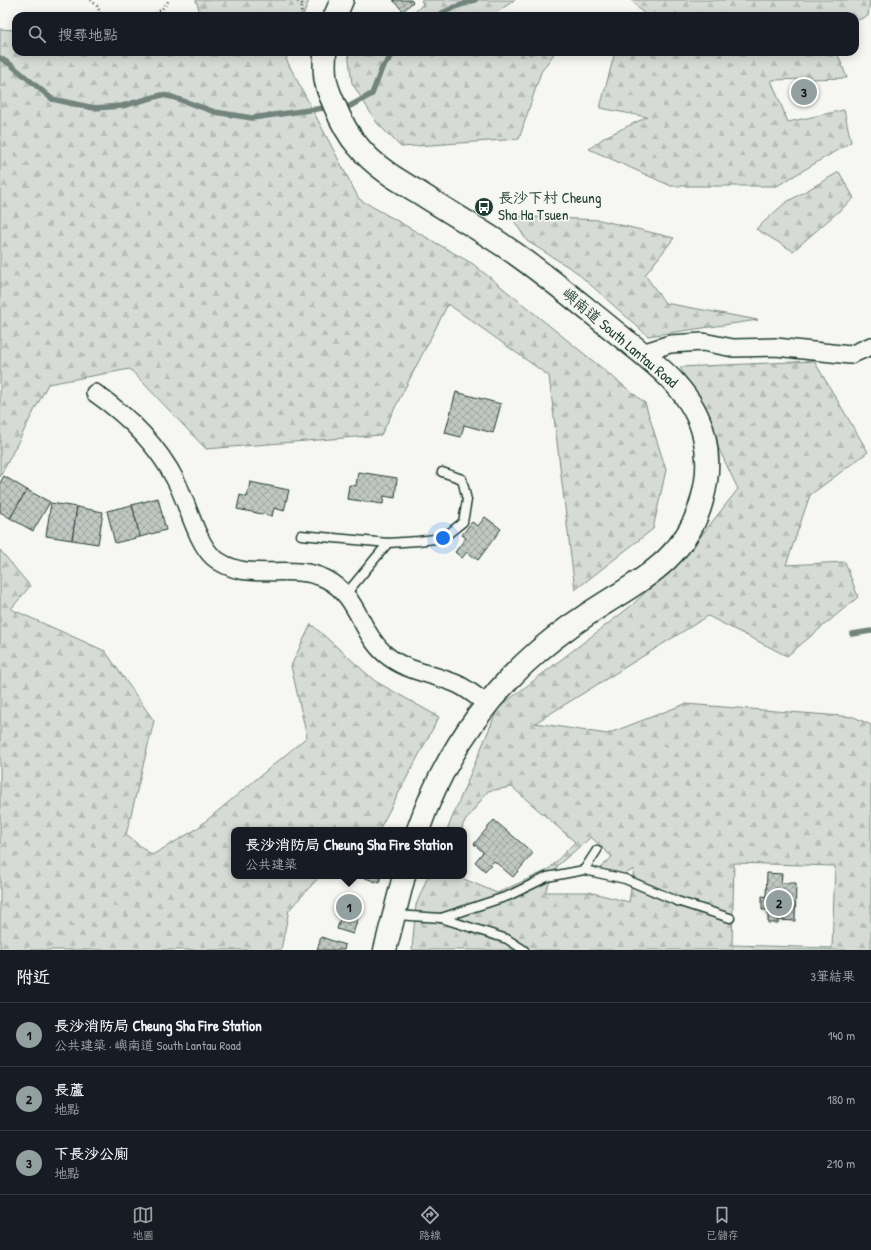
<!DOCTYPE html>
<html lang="zh-TW">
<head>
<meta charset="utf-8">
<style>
  :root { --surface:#171b24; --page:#20242c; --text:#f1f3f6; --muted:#9ea1a6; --line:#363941; --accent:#92a19f }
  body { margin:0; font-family:"Patrick Hand","LXGW WenKai TC",sans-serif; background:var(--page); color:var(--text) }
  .you { position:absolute; left:443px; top:538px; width:14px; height:14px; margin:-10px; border:3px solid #fff; border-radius:50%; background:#1a73e8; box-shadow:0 0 0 6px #1a73e833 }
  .badge { display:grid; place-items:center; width:26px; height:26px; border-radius:50%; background:var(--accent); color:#111; font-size:13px; font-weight:700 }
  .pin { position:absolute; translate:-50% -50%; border:2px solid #fff; box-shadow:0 1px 4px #0006 }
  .popup { position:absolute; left:231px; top:827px; width:236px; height:52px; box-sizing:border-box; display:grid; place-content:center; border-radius:8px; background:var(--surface); filter:drop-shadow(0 1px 3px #0005); font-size:13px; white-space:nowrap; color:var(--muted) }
  .popup b { font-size:15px; color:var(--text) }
  .popup::after { content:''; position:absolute; left:50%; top:100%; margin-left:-8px; border:8px solid transparent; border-top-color:var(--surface) }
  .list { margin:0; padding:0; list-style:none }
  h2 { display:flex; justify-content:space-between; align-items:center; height:52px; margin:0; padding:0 16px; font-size:17px }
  h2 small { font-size:13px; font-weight:400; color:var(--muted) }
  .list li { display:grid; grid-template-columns:26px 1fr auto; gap:12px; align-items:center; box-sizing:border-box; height:64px; padding:0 16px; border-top:1px solid var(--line) }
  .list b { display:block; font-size:15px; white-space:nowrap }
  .list p { margin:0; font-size:13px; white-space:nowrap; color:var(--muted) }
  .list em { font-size:13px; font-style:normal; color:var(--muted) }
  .icon { flex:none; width:22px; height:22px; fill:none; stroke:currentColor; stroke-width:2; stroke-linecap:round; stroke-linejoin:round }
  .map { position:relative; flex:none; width:871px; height:950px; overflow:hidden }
  .search { position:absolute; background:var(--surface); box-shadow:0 2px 10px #0003; left:12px; right:12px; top:12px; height:44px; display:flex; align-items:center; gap:10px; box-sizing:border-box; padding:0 14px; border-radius:12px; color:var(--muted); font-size:15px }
  .sheet { height:244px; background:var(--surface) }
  nav { display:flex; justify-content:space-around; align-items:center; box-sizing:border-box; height:56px; border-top:1px solid var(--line); background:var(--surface); font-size:11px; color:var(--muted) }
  nav a { display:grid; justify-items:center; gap:2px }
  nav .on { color:var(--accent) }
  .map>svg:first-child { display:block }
</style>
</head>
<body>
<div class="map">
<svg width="871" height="950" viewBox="0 0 871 950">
  <defs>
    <pattern id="forest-firs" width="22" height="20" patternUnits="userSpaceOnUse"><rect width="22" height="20" fill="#d6dbd6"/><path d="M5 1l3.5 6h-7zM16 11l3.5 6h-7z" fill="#b7bdb8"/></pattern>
    <pattern id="building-cross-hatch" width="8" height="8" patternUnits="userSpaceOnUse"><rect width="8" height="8" fill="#c1c8c3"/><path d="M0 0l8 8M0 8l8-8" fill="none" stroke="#9ca49f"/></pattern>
  </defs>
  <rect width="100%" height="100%" fill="#f6f6f2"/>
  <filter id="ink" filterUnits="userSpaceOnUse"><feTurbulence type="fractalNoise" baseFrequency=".025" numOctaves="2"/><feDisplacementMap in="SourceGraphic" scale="8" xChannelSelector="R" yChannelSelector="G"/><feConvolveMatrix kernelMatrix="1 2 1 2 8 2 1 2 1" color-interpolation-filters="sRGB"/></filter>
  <g filter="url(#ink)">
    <g fill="url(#forest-firs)" stroke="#7a8c85" fill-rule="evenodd">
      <path d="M 196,0 L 309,0 L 303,16 L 201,16 Z"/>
      <path d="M 421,0 L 515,0 L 491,16 L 411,16 L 423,4 Z"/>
      <path d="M 631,0 L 870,0 L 868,16 L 855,21 L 855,16 L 643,16 L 644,14 Z"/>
      <path d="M 0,29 L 16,30 L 16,52 L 289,52 L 286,59 L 359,199 L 473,264 L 645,403 L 666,470 L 653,529 L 575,590 L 549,376 L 448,304 L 381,435 L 206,449 L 130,369 L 48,384 L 0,477 Z"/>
      <path d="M 348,52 L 526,52 L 530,55 L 536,52 L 555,52 L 541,72 L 519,139 L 401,147 L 377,123 L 352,83 Z"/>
      <path d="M 615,52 L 837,52 L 847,78 L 771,80 L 788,122 L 844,110 L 851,142 L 777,186 L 671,186 L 589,149 L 605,137 L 647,117 L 600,108 Z"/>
      <path d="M 839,172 L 854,198 L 793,251 L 756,229 L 785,203 Z"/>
      <path d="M 511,216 L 600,220 L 674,238 L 645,275 L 665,303 L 758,320 L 648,336 L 575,271 L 527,241 Z"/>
      <path d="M 814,361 L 868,452 L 810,495 L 786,565 L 845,562 L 858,597 L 787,656 L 708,616 L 535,723 L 607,734 L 685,704 L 854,717 L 871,725 L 871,950 L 412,950 L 416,905 L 428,876 L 457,876 L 497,893 L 548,870 L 575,842 L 512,787 L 488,791 L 463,824 L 462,830 L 447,830 L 498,708 L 631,606 L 690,550 L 738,489 L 680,367 ZM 591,837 L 612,857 L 599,869 L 612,882 L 634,869 L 629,902 L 589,892 L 545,892 L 558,865 ZM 734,863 L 835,866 L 832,948 L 732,945 Z"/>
      <path d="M 0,550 L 30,586 L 11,609 L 105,651 L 154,721 L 126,835 L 152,855 L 195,830 L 307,737 L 291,666 L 311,624 L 375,681 L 439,717 L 379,830 L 234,830 L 234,876 L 320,876 L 289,910 L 281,950 L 0,950 Z"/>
    </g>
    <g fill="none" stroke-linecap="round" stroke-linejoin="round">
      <g stroke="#72847d" stroke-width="5.5">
        <path d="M 436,16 L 455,7 L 475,0"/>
        <path d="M 0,58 L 10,64 L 52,99 L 94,108 L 122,106 L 162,95 L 172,97 L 215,112 L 252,118 L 331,107"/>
        <path d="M 340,107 L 350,106 L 372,94 L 382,68 L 395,52"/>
        <path d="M 852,634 L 871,631"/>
      </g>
    </g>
    <g fill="url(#building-cross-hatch)" stroke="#1f3d34">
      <path d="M 393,0 L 411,0 L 413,2 L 403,11 Z"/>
      <path d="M 802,84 L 810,86 L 806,100 L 798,98 Z"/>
      <path d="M 456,392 L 501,404 L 493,433 L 464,425 L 461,437 L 445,433 Z"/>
      <path d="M 358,472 L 397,478 L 395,498 L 384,496 L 383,504 L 347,499 L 349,485 L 356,486 Z"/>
      <path d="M 4,476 L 27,490 L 10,518 L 0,512 L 0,483 Z"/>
      <path d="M 250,482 L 289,490 L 284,511 L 274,508 L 272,516 L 237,509 L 240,495 L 247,497 Z"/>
      <path d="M 27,490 L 50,502 L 33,531 L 10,518 Z"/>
      <path d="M 158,498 L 166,530 L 140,537 L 132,505 Z"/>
      <path d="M 51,503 L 77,507 L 72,540 L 46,536 Z"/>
      <path d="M 132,505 L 140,537 L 115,543 L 107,511 Z"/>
      <path d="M 77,507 L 103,512 L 98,544 L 72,540 Z"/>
      <path d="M 485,517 L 501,529 L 478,560 L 467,552 L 462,558 L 455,552 L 466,538 L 462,535 L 472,522 L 478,526 Z"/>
      <path d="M 494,820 L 533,853 L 513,877 L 494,861 L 485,871 L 475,862 L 483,852 L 474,844 Z"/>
      <path d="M 767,873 L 782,874 L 781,883 L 796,883 L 795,921 L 778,920 L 778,923 L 768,923 L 768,910 L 762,910 L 762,896 L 766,897 Z"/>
      <path d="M 360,876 L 381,876 L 379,883 Z"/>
      <path d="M 344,905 L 360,911 L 353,934 L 337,929 Z"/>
      <path d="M 321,937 L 345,945 L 344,950 L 317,950 Z"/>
    </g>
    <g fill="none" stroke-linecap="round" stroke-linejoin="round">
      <g stroke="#1f3d34" stroke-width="11">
        <g id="lane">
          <path d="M 301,535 L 388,543 L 418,541 L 443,538 L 463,522 L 467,500 L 462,479 L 442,472"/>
          <path d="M 346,594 L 388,543"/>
          <path d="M 584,870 L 625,879 L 677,901 L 730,918"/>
          <path d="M 396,915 L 441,918 L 507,939 L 524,950"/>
          <path d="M 441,918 L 508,896 L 547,877 L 584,870 L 597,850"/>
        </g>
      </g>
      <g stroke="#1f3d34" stroke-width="20">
        <g id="street">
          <path d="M 642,353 L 670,344 L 703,342 L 733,348 L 776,347 L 850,355 L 871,346"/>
          <path d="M 95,393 C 128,416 157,444 176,481 C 187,502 197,543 213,557 C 245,585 291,561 326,579 C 359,596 359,631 385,654 C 406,672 432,673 457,684 C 468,689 477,697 487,704"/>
        </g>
      </g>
      <g stroke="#1f3d34" stroke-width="25">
        <g id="secondary">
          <path d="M 335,16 L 342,0"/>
          <path d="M 325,52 C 325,59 324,66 325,74 C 325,84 330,95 334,104 C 340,119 347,134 358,146 C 374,166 396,179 418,192 C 446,210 476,227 504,246 C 546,274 584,307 623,338 C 657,365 694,392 704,436 C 709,457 708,479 702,500 C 686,561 636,582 588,614 C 565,629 544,645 524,664 C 476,710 440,767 418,830"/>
          <path d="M 385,950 L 404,876"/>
        </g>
      </g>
      <g stroke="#1f3d34" stroke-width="2.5" stroke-dasharray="1 3" stroke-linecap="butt">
        <path d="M 91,0 L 97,6 L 102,16"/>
        <path d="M 294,0 L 302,4 L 301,16"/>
        <path d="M 153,16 L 164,7 L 169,0"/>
      </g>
      <use href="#lane" stroke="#f6f6f2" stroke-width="8"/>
      <use href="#street" stroke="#f6f6f2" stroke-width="17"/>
      <use href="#secondary" stroke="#f6f6f2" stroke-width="22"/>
    </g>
  </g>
  <defs>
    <g id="bus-disc" transform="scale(1)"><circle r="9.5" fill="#1f3d34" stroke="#f6f6f2"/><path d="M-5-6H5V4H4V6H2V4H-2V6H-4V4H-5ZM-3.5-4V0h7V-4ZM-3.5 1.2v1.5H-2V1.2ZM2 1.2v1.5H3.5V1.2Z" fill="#fff"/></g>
  </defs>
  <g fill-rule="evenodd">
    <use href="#bus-disc" x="484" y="207"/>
  </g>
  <g text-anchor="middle" stroke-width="3.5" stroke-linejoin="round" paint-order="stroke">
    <g font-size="15" fill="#1f3d34" stroke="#f6f6f2" text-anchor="start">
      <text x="498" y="203">長沙下村 Cheung<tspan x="498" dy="17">Sha Ha Tsuen</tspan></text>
    </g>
    <g font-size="15" fill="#1f3d34" stroke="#f6f6f2">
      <text transform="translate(620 338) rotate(40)" y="5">嶼南道 South Lantau Road</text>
    </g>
  </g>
</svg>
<div class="you"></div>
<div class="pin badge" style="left:349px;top:907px">1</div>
<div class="popup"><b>長沙消防局 Cheung Sha Fire Station</b>公共建築</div>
<div class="pin badge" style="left:779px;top:903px">2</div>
<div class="pin badge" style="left:804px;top:92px">3</div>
<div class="search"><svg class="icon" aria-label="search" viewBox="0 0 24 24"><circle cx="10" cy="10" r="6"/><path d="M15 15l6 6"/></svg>搜尋地點</div>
</div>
<section class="sheet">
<h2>附近<small>3筆結果</small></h2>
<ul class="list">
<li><span class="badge">1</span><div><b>長沙消防局 Cheung Sha Fire Station</b><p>公共建築 · 嶼南道 South Lantau Road</p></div><em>140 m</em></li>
<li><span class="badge">2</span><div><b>長蘆</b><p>地點</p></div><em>180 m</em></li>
<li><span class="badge">3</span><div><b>下長沙公廁</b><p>地點</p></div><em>210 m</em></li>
</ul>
</section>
<nav>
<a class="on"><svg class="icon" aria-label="map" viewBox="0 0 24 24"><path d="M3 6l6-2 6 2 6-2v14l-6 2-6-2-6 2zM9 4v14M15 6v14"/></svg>地圖</a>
<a><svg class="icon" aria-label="directions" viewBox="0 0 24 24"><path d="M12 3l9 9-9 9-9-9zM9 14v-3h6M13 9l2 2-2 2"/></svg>路線</a>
<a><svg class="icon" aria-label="saved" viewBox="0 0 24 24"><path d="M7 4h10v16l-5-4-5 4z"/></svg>已儲存</a>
</nav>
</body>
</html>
